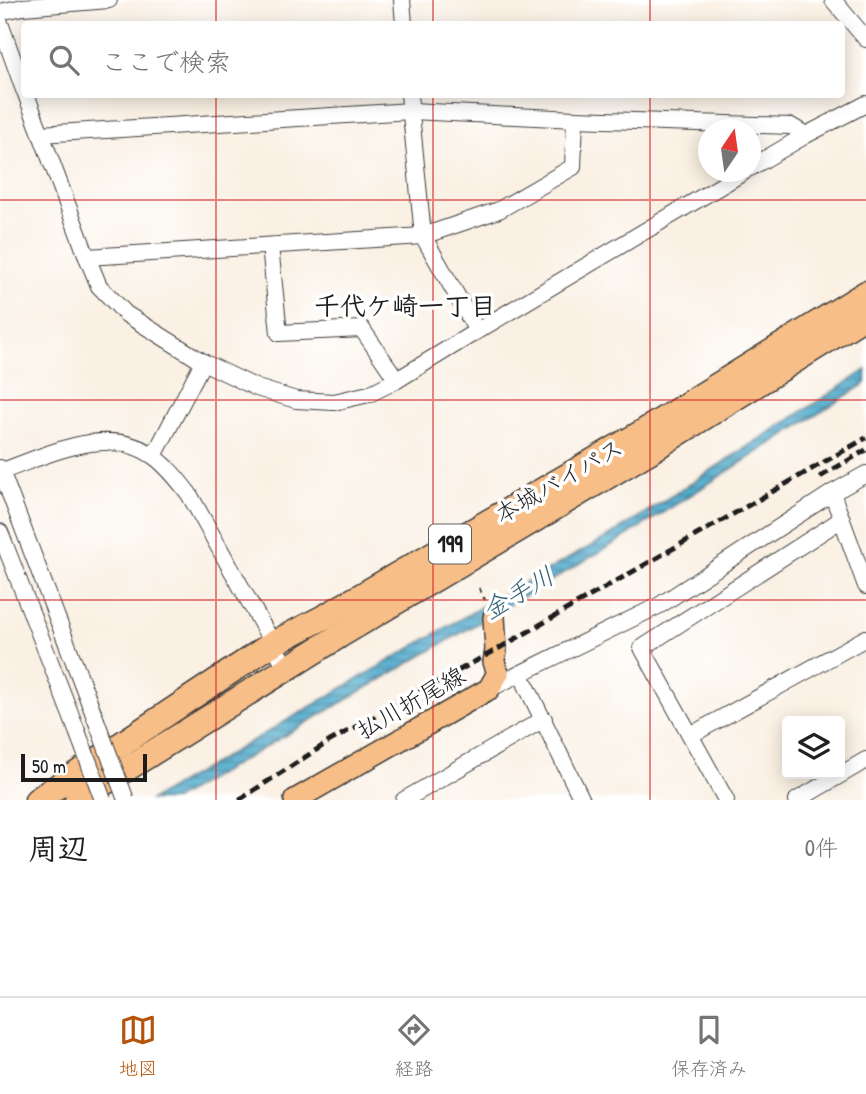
<!DOCTYPE html>
<html lang="ja">
<head>
<meta charset="utf-8">
<style>
  :root { --surface:#fff; --page:#f6f6f6; --text:#202124; --muted:#757577; --line:#e0e0e0; --accent:#b45309 }
  body { margin:0; font-family:"Patrick Hand","Klee One",sans-serif; background:var(--page); color:var(--text) }
  .controls { position:absolute; right:21px; bottom:21px; display:grid; overflow:hidden; border-radius:7px; box-shadow:0 4px 18px #0003 }
  .controls button { width:63px; height:63px; display:grid; place-items:center; padding:0; border:0; border-bottom:2px solid var(--line); background:var(--surface); color:var(--text); font:35px sans-serif }
  .compass { position:absolute; left:698px; top:119px; width:63px; height:63px; border-radius:50%; background:var(--surface); box-shadow:0 4px 18px #0003; rotate:13deg }
  .scale { position:absolute; left:21px; bottom:18px; width:126px; box-sizing:border-box; padding-left:7px; border:4px solid #1c1c1c; border-top:0; font-size:19px; line-height:24px; white-space:nowrap; color:#1c1c1c; -webkit-text-stroke:5px #fff; paint-order:stroke }
  .list { margin:0; padding:0; list-style:none }
  h2 { display:flex; justify-content:space-between; align-items:center; height:91px; margin:0; padding:0 28px; font-size:30px }
  h2 small { font-size:23px; font-weight:400; color:var(--muted) }
  .icon { flex:none; width:38px; height:38px; fill:none; stroke:currentColor; stroke-width:2; stroke-linecap:round; stroke-linejoin:round }
  .map { position:relative; flex:none; width:866px; height:800px; overflow:hidden }
  .search { position:absolute; background:var(--surface); box-shadow:0 4px 18px #0003; left:21px; right:21px; top:21px; height:77px; display:flex; align-items:center; gap:18px; box-sizing:border-box; padding:0 24px; border-radius:7px; color:var(--muted); font-size:26px }
  .sheet { height:196px; background:var(--surface) }
  nav { display:flex; justify-content:space-around; align-items:center; box-sizing:border-box; height:98px; border-top:2px solid var(--line); background:var(--surface); font-size:19px; color:var(--muted) }
  nav a { display:grid; justify-items:center; gap:4px }
  nav .on { color:var(--accent) }
  .map>svg:first-child { display:block }
</style>
</head>
<body>
<div class="map">
<svg width="866" height="800" viewBox="0 0 866 800">
  <defs>
    <pattern id="water-rules" width="6" height="5" patternUnits="userSpaceOnUse" patternTransform="scale(1.75)"><rect width="6" height="5" fill="#4ca8ca"/><path d="M0 2.5h6" fill="none" stroke="#3e88a3"/></pattern>
  </defs>
  <rect width="100%" height="100%" fill="#fff"/>
  <filter id="ink" filterUnits="userSpaceOnUse"><feTurbulence type="fractalNoise" baseFrequency=".0143" numOctaves="2"/><feDisplacementMap in="SourceGraphic" scale="14" xChannelSelector="R" yChannelSelector="G"/><feConvolveMatrix kernelMatrix="1 2 1 2 8 2 1 2 1" color-interpolation-filters="sRGB"/></filter>
  <filter id="wash" filterUnits="userSpaceOnUse"><feTurbulence type="fractalNoise" baseFrequency=".00686" numOctaves="4" result="noise"/><feDisplacementMap in="SourceGraphic" scale="28" xChannelSelector="R" yChannelSelector="G"/><feGaussianBlur stdDeviation="1.57" result="paint"/><feColorMatrix in="noise" values="0 0 0 0 0 0 0 0 0 0 0 0 0 0 0 0 0 1.4 0 .05"/><feComposite in="paint" operator="in"/></filter>
  <g filter="url(#wash)">
    <rect width="100%" height="100%" fill="#faf0e3"/>
    <path fill="url(#water-rules)" stroke="#346273" stroke-width="2" d="M 866,370 L 866,383 L 617,542 L 174,800 L 151,800 L 481,607 L 611,535 Z"/>
  </g>
  <g filter="url(#ink)">
    <g fill="none" stroke-linecap="round" stroke-linejoin="round">
      <g stroke="#3d3c3a" stroke-width="18">
        <g id="minor">
          <path d="M 402,0 L 404,24"/>
          <path d="M 833,0 L 866,39"/>
          <path d="M 0,12 L 23,7 L 109,0"/>
          <path d="M 0,23 L 24,90"/>
          <path d="M 26,94 L 87,257 L 99,286 L 126,314 L 203,362 L 257,388 L 296,400 L 334,402 L 369,394 L 397,380 L 477,331 L 744,172"/>
          <path d="M 409,94 L 423,236 L 477,331"/>
          <path d="M 575,119 L 791,126 L 806,135"/>
          <path d="M 40,134 L 411,111 L 575,119 L 573,167 L 499,210 L 423,236 L 87,257"/>
          <path d="M 750,168 L 806,135 L 866,104"/>
          <path d="M 270,246 L 279,333 L 362,329 L 397,380"/>
          <path d="M 154,456 L 203,362"/>
          <path d="M 0,468 L 96,720"/>
          <path d="M 0,472 C 48,455 109,422 156,458 C 169,468 179,481 189,494 L 287,669"/>
          <path d="M 832,493 L 866,586"/>
          <path d="M 0,532 L 77,731"/>
          <path d="M 526,685 L 582,800"/>
          <path d="M 489,689 L 660,605 L 832,493 L 866,474"/>
          <path d="M 691,735 L 866,638"/>
          <path d="M 404,800 L 544,719"/>
          <path d="M 726,800 L 642,648 L 842,519"/>
          <path d="M 797,800 L 866,760"/>
        </g>
      </g>
      <g stroke="#3d3c3a" stroke-width="24">
        <path id="major" d="M 295,800 L 489,689 L 498,673 L 494,662 L 496,650 L 494,617"/>
      </g>
      <g stroke="#3d3c3a" stroke-width="27">
        <g id="highway">
          <path d="M 37,800 L 272,644 L 326,616 L 636,436 L 866,293"/>
          <path d="M 77,800 L 339,636 L 647,453 L 866,316"/>
        </g>
      </g>
      <path stroke="#3d3c3a" stroke-width="2.5" stroke-dasharray="5 5" stroke-linecap="butt" d="M 479,588 L 485,600"/>
      <use href="#minor" stroke="#fff" stroke-width="16"/>
      <use href="#major" stroke="#f7be88" stroke-width="21"/>
      <use href="#highway" stroke="#f7be88" stroke-width="24"/>
      <g stroke="#1c1c1c" stroke-width="5" stroke-dasharray="10 5" stroke-linecap="butt">
        <path d="M 820,477 L 866,450"/>
        <path d="M 239,800 L 330,741 L 496,650 L 866,438"/>
      </g>
      <g stroke="#3d3c3a" stroke-width="18" stroke-linecap="butt">
        <g id="minor-bridge">
          <path d="M 96,720 L 126,800"/>
          <path d="M 77,731 L 103,800"/>
        </g>
      </g>
      <use href="#minor-bridge" stroke="#fff" stroke-width="16"/>
    </g>
  </g>
  <path fill="none" stroke="#d62828" stroke-width="2" stroke-opacity="0.55" d="M 216,0 L 216,24M 433,0 L 433,24M 650,0 L 650,24M 216,94 L 216,800M 433,94 L 433,800M 650,94 L 650,800M 0,200 L 866,200M 0,400 L 866,400M 0,600 L 866,600"/>
  <g text-anchor="middle" stroke-width="7" stroke-linejoin="round" paint-order="stroke">
    <rect fill="#fff" stroke="#606060" stroke-width="2" x="429" y="524.5" width="42" height="39" rx="5"/>
    <g font-size="23" font-weight="bold" fill="#1c1c1c">
      <text x="450" y="552">199</text>
    </g>
    <g font-size="24" fill="#1c1c1c" stroke="#fff">
      <text transform="translate(559 481) rotate(-30)" y="8">本城バイパス</text>
      <text transform="translate(411 703) rotate(-30)" y="8">払川折尾線</text>
    </g>
    <g font-size="26" font-weight="bold" fill="#1c1c1c" stroke="#fff">
      <text x="405" y="315">千代ケ崎一丁目</text>
    </g>
    <g font-size="26" font-style="italic" fill="#346273" stroke="#fff">
      <text transform="translate(518 593) rotate(-30)" y="9">金手川</text>
    </g>
  </g>
</svg>
<div class="controls">
<button><svg class="icon" aria-label="layers" viewBox="0 0 24 24"><path d="M12 4l9 5-9 5-9-5zM3 14l9 5 9-5"/></svg></button>
</div>
<svg class="compass" viewBox="-18 -18 36 36"><path d="M0-13l5 13h-10z" fill="#e53935"/><path d="M0 13l5-13h-10z" fill="#757577"/></svg>
<div class="scale">50 m</div>
<div class="search"><svg class="icon" aria-label="search" viewBox="0 0 24 24"><circle cx="10" cy="10" r="6"/><path d="M15 15l6 6"/></svg>ここで検索</div>
</div>
<section class="sheet">
<h2>周辺<small>0件</small></h2>
<ul class="list">
</ul>
</section>
<nav>
<a class="on"><svg class="icon" aria-label="map" viewBox="0 0 24 24"><path d="M3 6l6-2 6 2 6-2v14l-6 2-6-2-6 2zM9 4v14M15 6v14"/></svg>地図</a>
<a><svg class="icon" aria-label="directions" viewBox="0 0 24 24"><path d="M12 3l9 9-9 9-9-9zM9 14v-3h6M13 9l2 2-2 2"/></svg>経路</a>
<a><svg class="icon" aria-label="saved" viewBox="0 0 24 24"><path d="M7 4h10v16l-5-4-5 4z"/></svg>保存済み</a>
</nav>
</body>
</html>
